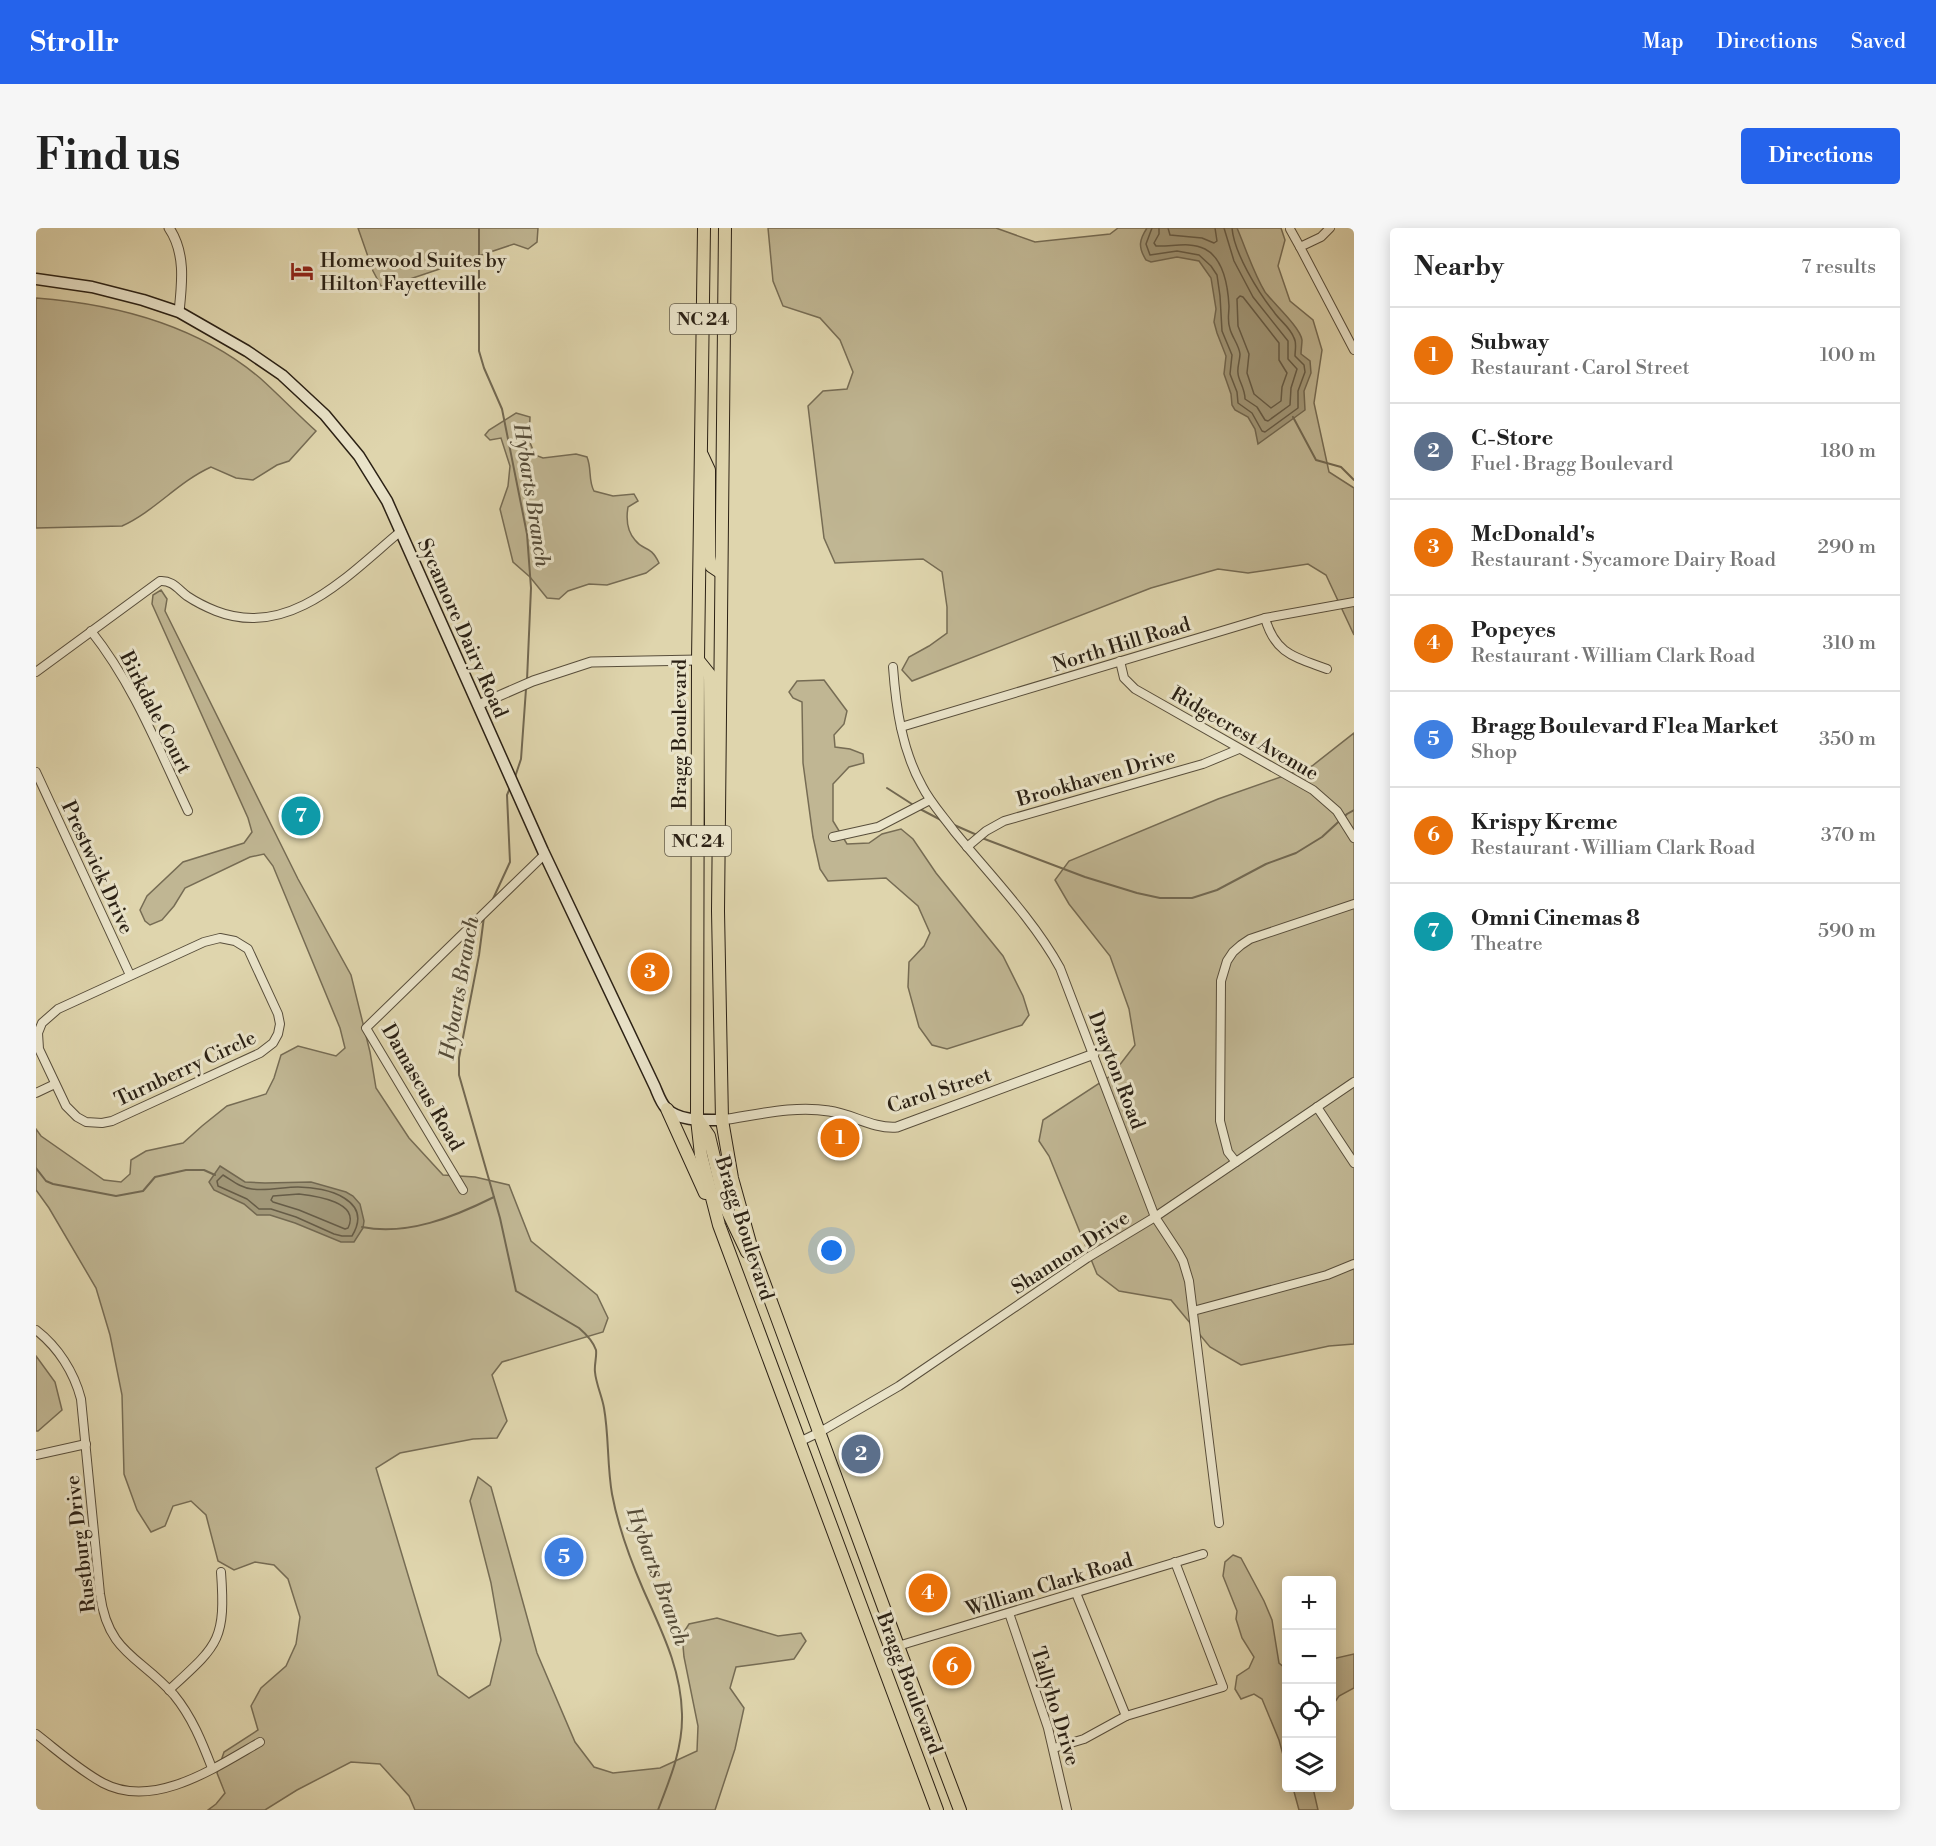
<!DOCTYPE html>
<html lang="en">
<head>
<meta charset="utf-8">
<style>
  :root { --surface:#fff; --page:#f6f6f6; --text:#222; --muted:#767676; --line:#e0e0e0; --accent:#2563eb }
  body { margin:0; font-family:"Libre Bodoni",serif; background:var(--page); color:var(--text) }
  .controls { position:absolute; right:18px; bottom:18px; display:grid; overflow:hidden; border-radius:6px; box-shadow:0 3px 15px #0003 }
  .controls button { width:54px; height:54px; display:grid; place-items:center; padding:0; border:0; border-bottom:2px solid var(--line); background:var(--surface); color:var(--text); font:30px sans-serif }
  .you { position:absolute; left:796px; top:1023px; width:21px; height:21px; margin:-15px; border:4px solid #fff; border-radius:50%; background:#1a73e8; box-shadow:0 0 0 9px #1a73e833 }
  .badge { display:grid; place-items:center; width:39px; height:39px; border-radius:50%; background:var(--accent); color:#fff; font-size:20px; font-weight:700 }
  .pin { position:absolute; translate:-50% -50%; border:3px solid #fff; box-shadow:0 2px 6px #0006 }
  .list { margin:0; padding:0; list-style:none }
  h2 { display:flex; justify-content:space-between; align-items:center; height:78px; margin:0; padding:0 24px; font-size:26px }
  h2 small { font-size:20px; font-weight:400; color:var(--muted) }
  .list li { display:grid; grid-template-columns:39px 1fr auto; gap:18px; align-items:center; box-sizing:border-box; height:96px; padding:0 24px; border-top:2px solid var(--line) }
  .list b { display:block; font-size:22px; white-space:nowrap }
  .list p { margin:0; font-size:20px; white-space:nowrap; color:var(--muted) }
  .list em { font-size:20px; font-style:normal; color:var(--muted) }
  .icon { flex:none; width:33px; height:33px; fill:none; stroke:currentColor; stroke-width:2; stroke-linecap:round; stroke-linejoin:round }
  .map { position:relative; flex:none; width:1318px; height:1582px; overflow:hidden; border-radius:6px }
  header { display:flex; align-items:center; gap:36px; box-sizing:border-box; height:84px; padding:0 30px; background:var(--accent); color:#fff }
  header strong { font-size:28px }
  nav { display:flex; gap:33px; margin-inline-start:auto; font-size:21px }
  .intro { display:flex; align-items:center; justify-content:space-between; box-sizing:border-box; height:144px; padding:0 36px }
  h1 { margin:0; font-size:42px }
  .button { padding:15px 27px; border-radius:6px; background:var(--accent); color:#fff; font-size:21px; font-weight:700 }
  main { display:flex; gap:36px; padding:0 36px }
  aside { flex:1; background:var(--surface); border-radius:6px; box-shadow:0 3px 15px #0003 }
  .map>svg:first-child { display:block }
</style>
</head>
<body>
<header>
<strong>Strollr</strong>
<nav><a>Map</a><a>Directions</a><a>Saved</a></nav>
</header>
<div class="intro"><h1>Find us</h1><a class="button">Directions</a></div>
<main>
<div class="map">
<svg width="1318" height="1582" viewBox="0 0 1318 1582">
  <rect width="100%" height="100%" fill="#dfd5ad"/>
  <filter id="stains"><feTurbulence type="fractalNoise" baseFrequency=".00333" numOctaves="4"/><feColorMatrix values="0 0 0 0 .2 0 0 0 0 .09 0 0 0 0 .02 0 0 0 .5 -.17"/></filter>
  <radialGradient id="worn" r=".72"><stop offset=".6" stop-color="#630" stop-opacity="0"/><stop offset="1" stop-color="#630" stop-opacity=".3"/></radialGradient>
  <g fill="#c0b693" stroke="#766c54" stroke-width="1.5">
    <path d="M 322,0 L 502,0 L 501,14 L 492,21 L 478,16 L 365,54 L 345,58 L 337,43 Z"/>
    <path d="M 732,0 L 960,0 L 999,14 L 1074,6 L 1082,0 L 1245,0 L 1249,12 L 1242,38 L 1254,73 L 1277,92 L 1286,122 L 1278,175 L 1293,244 L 1318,260 L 1318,407 L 1290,347 L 1272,336 L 1212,345 L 1182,341 L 1115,360 L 876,453 L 866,442 L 873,429 L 893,418 L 911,405 L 911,379 L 906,344 L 887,331 L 799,335 L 788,310 L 772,178 L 787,163 L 811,161 L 817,144 L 804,112 L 784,90 L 747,78 L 737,53 Z"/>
    <path d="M 0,70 C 80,76 161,97 224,150 C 243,167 261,186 280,203 L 253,233 L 241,237 L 217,252 L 200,250 L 175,239 C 142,254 119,283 86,298 L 0,300 Z"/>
    <path d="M 480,185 L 494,189 L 493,212 L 499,227 L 507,230 L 540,226 L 551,229 C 556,241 552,252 558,263 L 577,268 L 598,266 L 602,273 L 592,279 C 590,291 591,303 599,312 C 608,324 614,316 623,335 L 610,345 L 571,357 L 553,356 L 532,363 L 523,371 L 511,370 L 494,349 L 477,334 L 464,281 L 472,258 L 474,238 L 465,210 L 454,212 L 449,207 L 453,202 Z"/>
    <path d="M 125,362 L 131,371 L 129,383 L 262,651 L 315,747 L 334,824 L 340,860 L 373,910 L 407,947 L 439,949 L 473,957 L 495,1013 L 561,1067 L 572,1090 L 567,1104 L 466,1134 L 456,1147 L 471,1193 L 461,1210 L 437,1211 L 364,1225 L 340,1240 L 402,1447 L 433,1470 L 454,1457 L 465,1412 L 455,1355 L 434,1273 L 442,1249 L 455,1259 L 501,1425 L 539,1514 L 558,1539 L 577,1545 L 624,1540 L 661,1523 L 662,1498 L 648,1429 L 646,1407 L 653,1396 L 681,1390 L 742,1408 L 765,1405 L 770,1413 L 758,1431 L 700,1439 L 694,1460 L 708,1480 L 699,1521 L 679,1582 L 379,1582 L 373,1568 L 344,1536 L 315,1534 L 261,1562 L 229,1582 L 172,1582 L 180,1576 L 189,1565 L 181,1545 L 188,1524 L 222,1502 L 215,1478 L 225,1460 L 250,1438 L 260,1416 L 264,1389 L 252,1351 L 238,1337 L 219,1334 L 198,1342 L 182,1333 L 170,1287 L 155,1273 L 137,1278 L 129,1298 L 115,1304 L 101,1282 L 88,1246 L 86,1167 L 74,1107 L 60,1060 L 13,980 L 0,962 L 0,901 L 5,908 L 68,952 L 85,954 L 94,946 L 95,932 L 110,923 L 147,915 L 166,898 L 191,878 L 230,866 L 238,850 L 245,827 L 262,818 L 300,828 L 309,820 L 304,800 L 237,638 L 228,626 L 214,629 L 149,660 L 138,678 L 126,692 L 114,697 L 109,693 L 104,682 L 111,668 L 147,634 L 208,615 L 216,604 L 212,590 L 116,376 L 117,367 Z"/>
    <path d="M 788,452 L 811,483 L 808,496 L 798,507 L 799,519 L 814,521 L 827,526 L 828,535 L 813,539 L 797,556 L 797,593 L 811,616 L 833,615 L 846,606 L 865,601 L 877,611 L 900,645 L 967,728 L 987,768 L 993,787 L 986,797 L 911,821 L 896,817 L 883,799 L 872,759 L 873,734 L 888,718 L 894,705 L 882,678 L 850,650 L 792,653 L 784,641 L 777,609 L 767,535 L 766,474 L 757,470 L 753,464 L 761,453 Z"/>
    <path d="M 1318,505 L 1318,1116 L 1293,1118 L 1205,1137 L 1174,1119 L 1135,1072 L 1083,1063 L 1061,1046 L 1013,928 L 1003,913 L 1007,892 L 1076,847 L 1099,817 L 1093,781 L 1074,728 L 1033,676 L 1019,652 L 1033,633 L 1182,571 L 1276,538 Z"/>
    <path d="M 0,1128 L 19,1154 L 26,1182 L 2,1203 L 0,1203 Z"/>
    <path d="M 1197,1327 L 1205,1330 L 1228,1373 L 1236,1392 L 1243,1435 L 1250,1441 L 1250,1538 L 1243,1512 L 1226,1471 L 1218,1466 L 1205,1471 L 1199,1461 L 1201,1448 L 1213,1440 L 1218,1429 L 1206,1410 L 1200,1391 L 1201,1383 L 1187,1348 L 1189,1334 Z"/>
    <path d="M 1318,1426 L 1318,1460 L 1303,1468 L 1296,1478 L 1296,1431 Z"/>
    <path d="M 1257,1560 L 1277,1560 L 1282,1582 L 1263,1582 Z"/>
  </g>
  <g fill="#a29879" stroke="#726851" stroke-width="1.5">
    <path d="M 1111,0 L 1201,0 C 1210,21 1217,44 1229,64 C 1238,76 1264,99 1266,112 C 1266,116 1265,122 1265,126 L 1274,133 L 1275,145 L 1268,163 L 1269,182 L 1222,216 L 1219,201 L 1212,189 L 1199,182 L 1196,177 L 1195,166 L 1188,146 L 1190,128 L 1181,105 L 1178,94 L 1180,81 L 1175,50 L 1163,33 L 1141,29 L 1115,34 L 1110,32 C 1102,19 1103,12 1111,0 Z"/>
    <path d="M 184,938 L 209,954 L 229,955 L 275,954 L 310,964 L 317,968 L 324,976 L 328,993 L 327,1000 L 318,1014 L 305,1014 L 259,995 L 234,987 L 221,987 L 208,976 L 178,962 L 173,954 Z"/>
  </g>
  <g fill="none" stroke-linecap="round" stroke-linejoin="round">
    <g stroke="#665c47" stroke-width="1.5">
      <path d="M 1116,0 L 1110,16 L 1114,27 L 1141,23 L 1163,27 L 1175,38 L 1181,47 L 1184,68 L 1186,103 L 1196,127 L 1194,146 L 1201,164 L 1202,175 L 1216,185 L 1226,203 L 1229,204 L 1262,180 L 1262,163 L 1269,144 L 1268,137 L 1259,128 C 1259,122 1261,115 1258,110 C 1254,99 1244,93 1238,84 C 1222,64 1198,25 1196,0"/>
      <path d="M 1123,0 L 1123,6 L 1118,15 L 1120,18 C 1136,19 1153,13 1169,21 C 1188,31 1192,59 1193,78 C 1193,86 1191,93 1194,101 C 1196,109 1203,117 1204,126 C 1204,132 1201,139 1202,145 C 1202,152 1209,160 1209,171 L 1221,179 L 1229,192 L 1232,193 L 1254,177 L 1255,160 L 1261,141 L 1252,131 L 1252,113 L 1217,69 L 1198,33 L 1188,0"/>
      <path d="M 1132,0 L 1134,7 L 1166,10 L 1178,15 L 1181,13 L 1179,0"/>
      <path d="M 1204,68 L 1207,69 L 1243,115 L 1243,132 L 1251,145 L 1246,159 L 1245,173 L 1235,180 L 1218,166 L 1211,145 L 1213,126 L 1202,98 L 1201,71 Z"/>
      <path d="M 187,947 C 197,953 205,960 216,961 C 232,963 247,959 262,959 C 291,959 338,972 316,1008 L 306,1008 L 298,1006 L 260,989 L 235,981 L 223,981 L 211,971 L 182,958 L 181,953 Z"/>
      <path d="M 263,966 C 280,968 325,974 312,1000 L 309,1001 L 263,982 L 237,974 L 235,972 L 237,968 Z"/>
    </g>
    <g stroke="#726851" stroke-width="2">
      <path d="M 443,0 L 443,123 L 448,140 L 466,181 L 491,306 L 495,360 L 491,452"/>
      <path d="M 1257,189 L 1280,232 L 1305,239 L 1318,252"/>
      <path d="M 479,549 L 485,531 L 490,461"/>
      <path d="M 851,560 L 879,578"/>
      <path d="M 884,581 L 905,592"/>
      <path d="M 916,596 L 941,607"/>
      <path d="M 946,610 L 1049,649 L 1101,665 L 1124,670 L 1156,670 L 1181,662 L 1230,636 L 1260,625 L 1286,609 L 1311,586 L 1318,582"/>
      <path d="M 456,673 L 474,634 L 471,567 L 474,560"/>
      <path d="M 448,689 L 443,727 L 423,830 L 423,847 L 464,990 L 480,1063 L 543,1100 C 550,1106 557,1113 560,1122 C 561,1129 558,1137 559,1144 C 560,1156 566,1168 568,1180 C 573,1208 571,1237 576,1266 C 582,1298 594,1331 607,1361 C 625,1402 645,1440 646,1486 C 647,1520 634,1551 622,1582"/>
      <path d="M 0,940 L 10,953 L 17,956 L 80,968 L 107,963 L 119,949 L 150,942 L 168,942 L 179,947"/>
      <path d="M 326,999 C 371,1008 418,989 458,969"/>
    </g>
    <g stroke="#584e3b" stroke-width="10">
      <g id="minor">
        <path d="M 1294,0 L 1285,9 L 1264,19 L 1318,122"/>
        <path d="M 1254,1 L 1264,19"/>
        <path d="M 1229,390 C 1239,426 1259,429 1291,441"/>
        <path d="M 55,403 C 98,457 123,522 152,583"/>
        <path d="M 1084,433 L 1088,450 L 1099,461 L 1277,562 L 1301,583 L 1318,610"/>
        <path d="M 857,439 C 860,480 866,522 886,558 C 894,574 907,588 918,603 C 953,646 998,692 1024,740 L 1119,989 L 1142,1024 L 1147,1033 L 1153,1053 L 1183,1295"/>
        <path d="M 0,444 L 124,353 C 136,352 142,361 151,368 C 160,374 170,379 180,383 C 254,412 313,346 365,303"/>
        <path d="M 865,499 L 1229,390 L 1318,374"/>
        <path d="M 0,544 L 94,747"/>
        <path d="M 797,609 L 842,599 L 894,572"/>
        <path d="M 931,619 L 950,603 L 968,593 L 1167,536 L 1203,521"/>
        <path d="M 184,710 L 199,713 L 212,721 L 242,786 L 244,796 L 242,806 L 237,815 L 224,825 L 76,893 L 66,895 L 50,894 L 41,889 L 30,878 L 3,821 L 2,805 L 6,795 L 22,781 L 168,714 Z"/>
        <path d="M 0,865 L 19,856"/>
        <path d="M 1281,879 L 1318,935"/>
        <path d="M 1200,934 L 1192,924 L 1184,893 L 1185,753 L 1191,733 L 1197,724 L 1205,717 L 1214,711 L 1318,676"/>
        <path d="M 427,962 L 330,800 L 508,627"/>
        <path d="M 1157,1083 L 1291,1047 L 1318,1036"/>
        <path d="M 0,1102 C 22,1119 38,1144 45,1171 L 64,1366 C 72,1426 104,1428 138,1467 C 156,1489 166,1514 176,1540"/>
        <path d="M 763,1214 L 784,1204 L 863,1158 L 1051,1030 L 1119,989 L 1318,854"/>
        <path d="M 0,1227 L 50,1216"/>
        <path d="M 1040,1365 L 1090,1488"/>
        <path d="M 973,1385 L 1012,1500 L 1031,1582"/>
        <path d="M 862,1418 L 1167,1326"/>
        <path d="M 133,1462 C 182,1417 190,1413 185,1344"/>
        <path d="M 0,1506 C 22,1523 43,1542 67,1555 C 118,1582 180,1539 224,1514"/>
        <path d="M 1018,1520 L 1048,1511 L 1090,1488 L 1187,1459 L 1139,1334"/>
      </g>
    </g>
    <g stroke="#584e3b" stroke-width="11">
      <g id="tertiary">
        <path d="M 133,0 C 150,25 146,56 143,84"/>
        <path d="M 442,477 L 497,453 L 555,434 L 662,432"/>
        <path d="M 686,892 C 721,887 758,877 793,883 C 816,886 837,901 861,899 L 1058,826"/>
      </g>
    </g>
    <g stroke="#2b2115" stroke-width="13">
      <path id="secondary" d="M 0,51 L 56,59 L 107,72 L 143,84 L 211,123 L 246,147 L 289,187 L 323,228 L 351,273 L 507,623 L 619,859 C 622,866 625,875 630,880 C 643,894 669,892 686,892"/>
    </g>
    <g stroke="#2b2115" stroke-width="14">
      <g id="primary">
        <path d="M 668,0 L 662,432 L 661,891 L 665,927 L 683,997 L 901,1582"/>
        <path d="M 689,0 L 682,683 L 686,892 L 696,950 L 716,1022 L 862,1418 L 924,1582"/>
        <path d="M 666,227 L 673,242 L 673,329 L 675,338 L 684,344"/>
        <path d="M 662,432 L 674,447 L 675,599 L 683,614"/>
        <path d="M 631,881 L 669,965"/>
        <path d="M 662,892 L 673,908 L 690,980 L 711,1024"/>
      </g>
    </g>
    <use href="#minor" stroke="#eae4ca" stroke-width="8"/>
    <use href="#tertiary" stroke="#eae4ca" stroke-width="9"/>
    <use href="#secondary" stroke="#eae4ca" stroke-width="10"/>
    <use href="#primary" stroke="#dfd5ad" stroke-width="12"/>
  </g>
  <defs>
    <g id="hotel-bare" transform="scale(1.8)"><path d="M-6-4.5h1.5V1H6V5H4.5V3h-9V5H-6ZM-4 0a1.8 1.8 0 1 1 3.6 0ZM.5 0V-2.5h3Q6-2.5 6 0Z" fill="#8f2418" stroke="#eae4ca" stroke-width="2.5" paint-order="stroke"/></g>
  </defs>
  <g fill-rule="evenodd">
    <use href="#hotel-bare" x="266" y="43"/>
  </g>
  <g text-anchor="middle" stroke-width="6" stroke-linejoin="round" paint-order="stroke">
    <g fill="#eae4ca" stroke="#645c4b" stroke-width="1.5">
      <rect x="634" y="76" width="66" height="30" rx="4.5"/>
      <rect x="629" y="598" width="66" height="30" rx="4.5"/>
    </g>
    <g font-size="18" font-weight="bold" fill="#2b2115">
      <text x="667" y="97">NC 24</text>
      <text x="662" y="619">NC 24</text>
    </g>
    <g font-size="20" fill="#2b2115" stroke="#eae4ca" text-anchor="start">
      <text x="284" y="39">Homewood Suites by<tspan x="284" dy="23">Hilton Fayetteville</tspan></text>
    </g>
    <g font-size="20" fill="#2b2115" stroke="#eae4ca">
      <text transform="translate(427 400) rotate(66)" y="7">Sycamore Dairy Road</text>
      <text transform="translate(1085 416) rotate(-17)" y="7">North Hill Road</text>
      <text transform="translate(120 484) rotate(63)" y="7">Birkdale Court</text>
      <text transform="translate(1209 505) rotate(30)" y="7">Ridgecrest Avenue</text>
      <text transform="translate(643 506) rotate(-90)" y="7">Bragg Boulevard</text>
      <text transform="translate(1060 549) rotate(-16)" y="7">Brookhaven Drive</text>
      <text transform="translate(62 639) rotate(65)" y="7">Prestwick Drive</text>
      <text transform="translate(149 840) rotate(-25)" y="7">Turnberry Circle</text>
      <text transform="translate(1081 842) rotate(69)" y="7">Drayton Road</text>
      <text transform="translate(387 859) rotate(60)" y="7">Damascus Road</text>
      <text transform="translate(903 862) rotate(-18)" y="7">Carol Street</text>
      <text transform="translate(709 1000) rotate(72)" y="7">Bragg Boulevard</text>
      <text transform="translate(1034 1024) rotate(-33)" y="7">Shannon Drive</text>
      <text transform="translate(44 1316) rotate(-97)" y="7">Rustburg Drive</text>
      <text transform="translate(1013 1356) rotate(-17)" y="7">William Clark Road</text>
      <text transform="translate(874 1455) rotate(69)" y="7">Bragg Boulevard</text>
      <text transform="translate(1020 1478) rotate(73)" y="7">Tallyho Drive</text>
    </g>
    <g font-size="21" font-style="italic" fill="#554b38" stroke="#eae4ca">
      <text transform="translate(496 267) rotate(81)" y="7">Hybarts Branch</text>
      <text transform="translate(423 760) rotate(-80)" y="7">Hybarts Branch</text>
      <text transform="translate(622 1348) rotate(70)" y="7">Hybarts Branch</text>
    </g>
  </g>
  <rect width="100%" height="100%" filter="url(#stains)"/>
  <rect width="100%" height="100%" fill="url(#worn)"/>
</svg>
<div class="controls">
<button>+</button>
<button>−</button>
<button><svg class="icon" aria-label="locate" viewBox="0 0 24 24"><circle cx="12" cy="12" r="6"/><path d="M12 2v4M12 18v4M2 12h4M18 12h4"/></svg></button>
<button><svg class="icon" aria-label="layers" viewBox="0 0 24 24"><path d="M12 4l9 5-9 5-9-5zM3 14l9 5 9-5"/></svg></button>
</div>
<div class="you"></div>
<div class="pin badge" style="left:804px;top:910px;background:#e8710a">1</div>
<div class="pin badge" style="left:825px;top:1226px;background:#5c6f8a">2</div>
<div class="pin badge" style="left:614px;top:744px;background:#e8710a">3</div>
<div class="pin badge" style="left:892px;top:1365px;background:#e8710a">4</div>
<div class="pin badge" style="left:528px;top:1329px;background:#3f7fe0">5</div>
<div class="pin badge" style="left:916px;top:1438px;background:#e8710a">6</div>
<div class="pin badge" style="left:265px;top:588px;background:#0f9aa8">7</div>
</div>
<aside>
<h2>Nearby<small>7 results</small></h2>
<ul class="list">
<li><span class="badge" style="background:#e8710a">1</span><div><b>Subway</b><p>Restaurant · Carol Street</p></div><em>100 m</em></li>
<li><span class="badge" style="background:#5c6f8a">2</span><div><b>C-Store</b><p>Fuel · Bragg Boulevard</p></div><em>180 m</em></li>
<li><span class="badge" style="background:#e8710a">3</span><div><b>McDonald's</b><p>Restaurant · Sycamore Dairy Road</p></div><em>290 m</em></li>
<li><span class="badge" style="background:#e8710a">4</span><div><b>Popeyes</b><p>Restaurant · William Clark Road</p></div><em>310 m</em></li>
<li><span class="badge" style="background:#3f7fe0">5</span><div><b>Bragg Boulevard Flea Market</b><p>Shop</p></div><em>350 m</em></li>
<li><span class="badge" style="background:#e8710a">6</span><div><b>Krispy Kreme</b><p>Restaurant · William Clark Road</p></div><em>370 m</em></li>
<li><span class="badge" style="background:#0f9aa8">7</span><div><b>Omni Cinemas 8</b><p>Theatre</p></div><em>590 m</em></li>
</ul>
</aside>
</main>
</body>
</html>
